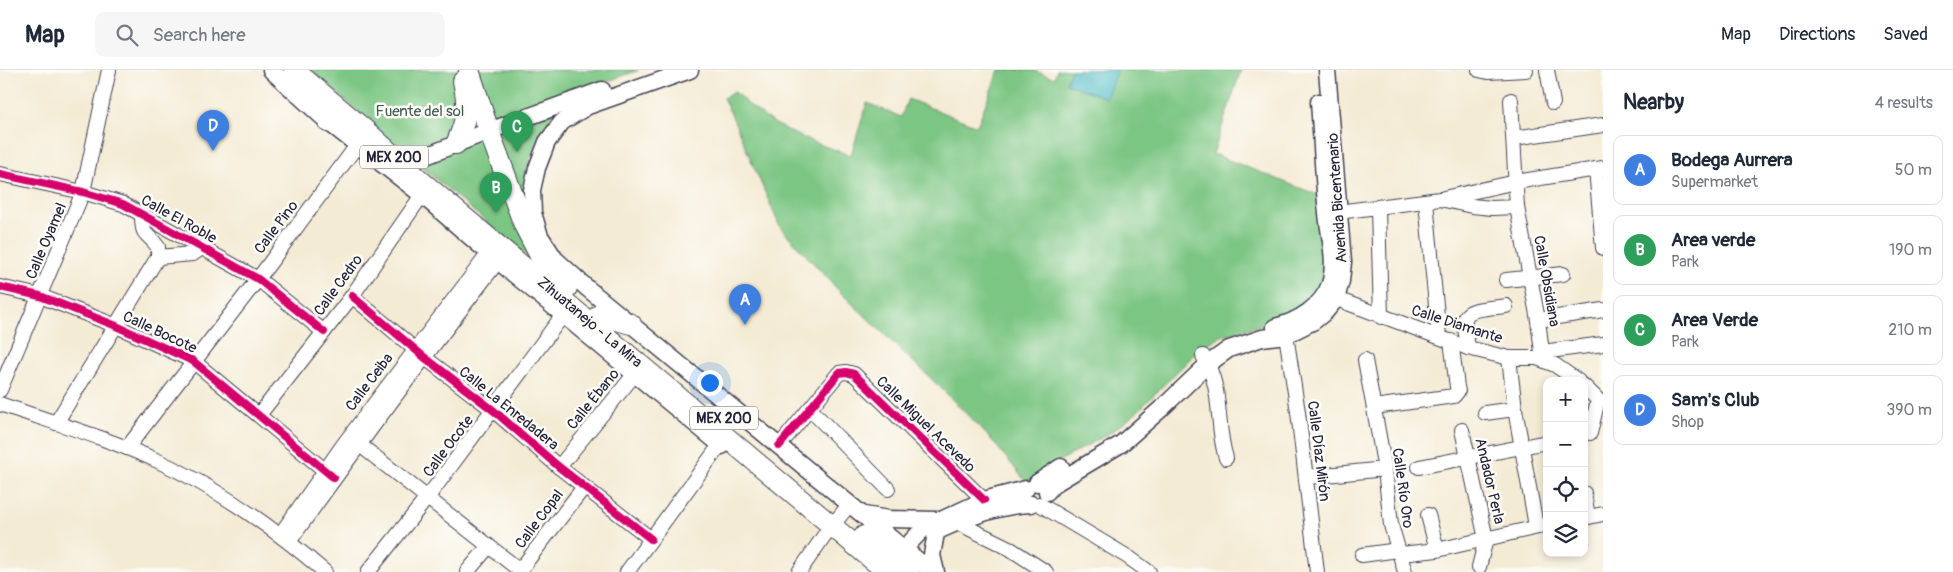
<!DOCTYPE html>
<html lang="en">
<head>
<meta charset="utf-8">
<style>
  :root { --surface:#fff; --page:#f6f6f7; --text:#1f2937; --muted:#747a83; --line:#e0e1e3; --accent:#c8321e }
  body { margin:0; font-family:Pangolin,sans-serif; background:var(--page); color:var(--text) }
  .controls { position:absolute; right:15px; bottom:15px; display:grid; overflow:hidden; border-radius:10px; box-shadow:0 2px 8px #0003 }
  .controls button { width:45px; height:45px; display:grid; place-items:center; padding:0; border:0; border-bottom:1px solid var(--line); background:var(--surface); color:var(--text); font:25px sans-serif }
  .you { position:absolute; left:709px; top:312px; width:18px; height:18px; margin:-12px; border:4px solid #fff; border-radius:50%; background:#1a73e8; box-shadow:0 0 0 8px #1a73e833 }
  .badge { display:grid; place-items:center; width:32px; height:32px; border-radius:50%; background:var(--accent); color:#fff; font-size:16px; font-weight:700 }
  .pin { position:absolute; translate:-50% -41px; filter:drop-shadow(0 1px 2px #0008) }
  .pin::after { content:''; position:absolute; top:26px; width:18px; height:15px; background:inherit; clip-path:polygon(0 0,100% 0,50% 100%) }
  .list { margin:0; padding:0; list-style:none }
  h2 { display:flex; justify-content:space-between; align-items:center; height:65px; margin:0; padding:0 20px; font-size:21px }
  h2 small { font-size:16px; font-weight:400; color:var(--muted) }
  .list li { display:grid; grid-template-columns:32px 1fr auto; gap:15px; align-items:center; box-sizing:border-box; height:70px; margin:0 10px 10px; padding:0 10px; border:1px solid var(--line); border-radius:10px }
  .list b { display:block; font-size:19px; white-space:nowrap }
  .list p { margin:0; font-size:16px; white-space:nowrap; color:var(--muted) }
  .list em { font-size:16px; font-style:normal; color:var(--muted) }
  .icon { flex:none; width:28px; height:28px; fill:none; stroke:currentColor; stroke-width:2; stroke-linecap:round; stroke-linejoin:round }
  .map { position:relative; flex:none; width:1603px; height:502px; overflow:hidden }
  header { display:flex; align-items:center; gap:30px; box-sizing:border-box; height:70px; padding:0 25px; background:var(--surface); border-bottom:1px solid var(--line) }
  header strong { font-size:24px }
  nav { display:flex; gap:28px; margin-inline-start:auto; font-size:18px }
  .search { width:350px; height:45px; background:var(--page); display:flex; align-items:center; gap:12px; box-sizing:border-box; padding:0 18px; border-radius:10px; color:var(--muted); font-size:19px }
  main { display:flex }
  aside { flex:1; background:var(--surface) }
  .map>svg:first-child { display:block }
</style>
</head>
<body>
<header>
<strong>Map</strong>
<div class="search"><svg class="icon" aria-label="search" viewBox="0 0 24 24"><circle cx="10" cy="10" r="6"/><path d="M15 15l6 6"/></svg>Search here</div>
<nav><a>Map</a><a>Directions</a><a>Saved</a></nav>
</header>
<main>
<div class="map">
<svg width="1603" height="502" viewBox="0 0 1603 502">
  <rect width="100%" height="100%" fill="#fdfcf7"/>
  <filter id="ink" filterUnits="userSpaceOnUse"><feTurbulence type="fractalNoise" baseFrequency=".02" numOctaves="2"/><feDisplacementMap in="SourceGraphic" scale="10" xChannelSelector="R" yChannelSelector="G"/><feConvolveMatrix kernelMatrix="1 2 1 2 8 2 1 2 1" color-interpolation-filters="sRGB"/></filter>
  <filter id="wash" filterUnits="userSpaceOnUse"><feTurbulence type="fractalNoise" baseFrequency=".0096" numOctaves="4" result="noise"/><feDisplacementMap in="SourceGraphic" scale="20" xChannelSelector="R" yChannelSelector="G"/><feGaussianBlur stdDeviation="1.12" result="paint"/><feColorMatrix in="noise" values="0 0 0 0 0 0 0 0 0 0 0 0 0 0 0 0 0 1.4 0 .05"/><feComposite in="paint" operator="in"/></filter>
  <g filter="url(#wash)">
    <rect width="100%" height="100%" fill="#f4ebd4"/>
    <g fill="#7cc683" stroke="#4f745f">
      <path d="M 311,0 L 457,0 L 460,6 L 458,65 L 420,84 L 407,82 L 393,73 Z"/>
      <path d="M 472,0 L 639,0 L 491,53 Z"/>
      <path d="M 999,0 L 1032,0 L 1054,8 L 1057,0 L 1241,0 L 1213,84 L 1318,125 L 1325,191 L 1323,211 L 1316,228 L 1289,247 L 1222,266 L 1203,276 L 1134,345 L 1108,364 L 1056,393 L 1027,413 L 990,368 L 941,318 L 843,225 L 780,157 L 732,46 L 723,28 L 735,22 C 770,57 804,70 851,85 L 867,33 L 901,47 L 908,29 L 977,56 Z"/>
      <path d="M 579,32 C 568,43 548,59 539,71 C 526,89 524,114 525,136 L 495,64 Z"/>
      <path d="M 484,65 L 535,193 L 418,94 Z"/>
    </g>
    <path fill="#50bdc7" stroke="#397081" d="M 1071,0 L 1117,0 L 1106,28 L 1066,13 Z"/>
  </g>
  <g filter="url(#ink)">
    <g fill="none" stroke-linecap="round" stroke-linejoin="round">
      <g stroke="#424052" stroke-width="16">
        <g id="minor">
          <path d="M 1479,0 L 1488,2 L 1526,0"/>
          <path d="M 1547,0 L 1553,33"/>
          <path d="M 1511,30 L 1517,137 L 1538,250 L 1543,290"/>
          <path d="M 1514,68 L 1603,55"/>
          <path d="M 1596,99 L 1603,178"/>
          <path d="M 0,104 L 83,122 L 123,134 L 258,209 L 324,262"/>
          <path d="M 1444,128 L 1516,112 L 1603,98"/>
          <path d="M 1426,132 L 1439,266"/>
          <path d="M 1378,138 L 1381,247"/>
          <path d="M 1330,143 L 1440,129 L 1472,136 L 1492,138 L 1517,137"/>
          <path d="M 158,187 L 193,184 L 203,177"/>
          <path d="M 1506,210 L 1563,204"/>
          <path d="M 0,217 L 40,226 L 114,255 L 193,291 L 334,408"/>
          <path d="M 1326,225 L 1468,278 L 1509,288 L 1537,288 L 1555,295 L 1578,311"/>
          <path d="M 352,226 L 424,287 L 493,340 L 559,397 L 651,469"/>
          <path d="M 1538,250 L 1603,240"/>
          <path d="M 1286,265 L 1298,342 L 1317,502"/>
          <path d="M 1468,278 C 1467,269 1464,257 1465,249 C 1467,237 1496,238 1506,236"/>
          <path d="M 1542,282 L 1603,274"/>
          <path d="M 1203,286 C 1224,319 1215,354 1226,388"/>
          <path d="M 1509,288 L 1515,339 L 1536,456"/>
          <path d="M 1365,290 L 1385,399 L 1391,455 L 1405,502"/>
          <path d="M 1584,316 L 1598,330 L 1590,363"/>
          <path d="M 0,320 L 83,122 L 109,0"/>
          <path d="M 0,334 C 52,352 107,368 158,391 C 219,419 274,458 325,502"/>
          <path d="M 1374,337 L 1454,326 L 1458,321 L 1457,317 L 1451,271"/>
          <path d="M 810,339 L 888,419"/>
          <path d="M 1485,343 L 1515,339"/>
          <path d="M 259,345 L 352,226 L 422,125"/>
          <path d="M 56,353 L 158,187 L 158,177 C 146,160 142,169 142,144"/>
          <path d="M 1462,360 L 1486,469 L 1479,497"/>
          <path d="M 360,375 L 522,502"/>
          <path d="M 779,376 L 839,303 L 846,302 L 854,304 L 984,430"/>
          <path d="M 127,378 L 258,209 L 358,74"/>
          <path d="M 559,397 L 634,305"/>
          <path d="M 1419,397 L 1547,372"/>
          <path d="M 1306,407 L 1385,399"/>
          <path d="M 1584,423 L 1588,447"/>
          <path d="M 1039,434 L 1128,487 L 1149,502"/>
          <path d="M 1428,445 L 1437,480"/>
          <path d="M 1584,448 L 1603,444"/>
          <path d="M 958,453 L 1009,478 L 1046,502"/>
          <path d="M 280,465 L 343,375 L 489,183"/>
          <path d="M 289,472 C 356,377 427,283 498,191"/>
          <path d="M 1401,484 L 1437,480 L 1547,455"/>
          <path d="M 1362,485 L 1398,480"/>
          <path d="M 520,500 L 584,417"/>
          <path d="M 368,502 L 427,428 L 563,245"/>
          <path d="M 467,502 L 489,476"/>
          <path d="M 627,502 L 720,375"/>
          <path d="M 799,502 L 826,463 L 849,435"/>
        </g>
      </g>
      <g stroke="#424052" stroke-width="19">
        <g id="major">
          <path d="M 271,0 L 328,52 L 422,125 L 498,191 L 722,376"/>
          <path d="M 690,0 L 588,36 L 562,52 L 547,72 L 537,98 L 532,120 L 533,143 L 540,166 L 555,189 L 587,218 L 932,502"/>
          <path d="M 403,95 L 489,61 L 602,20"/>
          <path d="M 1275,257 C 1297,252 1322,237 1330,214 C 1337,192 1329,165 1327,143 C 1323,106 1322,69 1319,32"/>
          <path d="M 1037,413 L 1061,397"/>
          <path d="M 1047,422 L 1054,414 L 1121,374 L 1162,338 L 1208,294 L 1229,279 L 1262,268 L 1286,265 L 1314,251 L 1325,242 L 1336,229 L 1341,211 L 1343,192 L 1327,0"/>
          <path d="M 864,445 L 888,449 L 937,450"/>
          <path d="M 940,460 C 968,447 1001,435 1031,434"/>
          <path d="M 898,485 L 924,458 L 984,430 L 1026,419"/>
          <path d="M 936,502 L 932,485 L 936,463"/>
        </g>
      </g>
      <g stroke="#424052" stroke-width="22">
        <g id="highway">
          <path d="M 294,0 L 365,60 L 421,111 L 887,502"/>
          <path d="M 469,0 L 489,61 L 524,155 L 542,190 L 567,218"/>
          <path d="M 328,52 L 360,59"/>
          <path d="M 456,74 C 467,49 469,37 463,11"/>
          <path d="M 599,245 L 631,254"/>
          <path d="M 864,466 L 909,502"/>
        </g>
      </g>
      <use href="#minor" stroke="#fff" stroke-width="14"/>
      <use href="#major" stroke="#fff" stroke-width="16"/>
      <use href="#highway" stroke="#fff" stroke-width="20"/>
      <g stroke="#fdfcf7" stroke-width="11">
        <g id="cycleway">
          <path d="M 0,104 L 83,122 L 123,134 L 258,209 L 324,262"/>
          <path d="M 0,217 L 40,226 L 114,255 L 193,291 L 334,408"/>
          <path d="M 352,226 L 424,287 L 493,340 L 559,397 L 651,469"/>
          <path d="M 779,376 L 839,303 L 846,302 L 854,304 L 984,430"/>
        </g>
      </g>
      <use href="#cycleway" stroke="#d6006c" stroke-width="8"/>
    </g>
  </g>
  <g text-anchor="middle" stroke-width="5" stroke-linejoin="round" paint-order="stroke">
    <g fill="#fdfcf7" stroke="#646373" stroke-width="1">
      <rect x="360" y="75.5" width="68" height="23" rx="4"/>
      <rect x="690" y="336.5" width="68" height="23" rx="4"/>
    </g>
    <g font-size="14" font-weight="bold" fill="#22223b">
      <text x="394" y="92">MEX 200</text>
      <text x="724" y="353">MEX 200</text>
    </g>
    <g font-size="15" fill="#425b54" stroke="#fdfcf7">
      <text x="420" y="46">Fuente del sol</text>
    </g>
    <g font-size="15" fill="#22223b" stroke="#fdfcf7">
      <text transform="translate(1337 128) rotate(-94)" y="5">Avenida Bicentenario</text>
      <text transform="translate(179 149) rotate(29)" y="5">Calle El Roble</text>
      <text transform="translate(276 157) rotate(-53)" y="5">Calle Pino</text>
      <text transform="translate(46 171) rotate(-67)" y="5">Calle Oyamel</text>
      <text transform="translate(1547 211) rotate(80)" y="5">Calle Obsidiana</text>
      <text transform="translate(338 215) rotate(-54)" y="5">Calle Cedro</text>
      <text transform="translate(590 252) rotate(40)" y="5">Zihuatanejo - La Mira</text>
      <text transform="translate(1457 254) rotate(18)" y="5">Calle Diamante</text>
      <text transform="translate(160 262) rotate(25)" y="5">Calle Bocote</text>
      <text transform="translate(369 312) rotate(-53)" y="5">Calle Ceiba</text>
      <text transform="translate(593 329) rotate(-51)" y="5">Calle Ébano</text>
      <text transform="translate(509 338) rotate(39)" y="5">Calle La Enredadera</text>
      <text transform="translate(926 354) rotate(44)" y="5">Calle Miguel Acevedo</text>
      <text transform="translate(448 376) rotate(-53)" y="5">Calle Ocote</text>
      <text transform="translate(1319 381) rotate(83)" y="5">Calle Díaz Mirón</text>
      <text transform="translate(1490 411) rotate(77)" y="5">Andador Perla</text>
      <text transform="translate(1403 418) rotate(82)" y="5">Calle Río Oro</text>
      <text transform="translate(539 449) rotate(-53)" y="5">Calle Copal</text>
    </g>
  </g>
</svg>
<div class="controls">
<button>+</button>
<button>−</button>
<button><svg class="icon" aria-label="locate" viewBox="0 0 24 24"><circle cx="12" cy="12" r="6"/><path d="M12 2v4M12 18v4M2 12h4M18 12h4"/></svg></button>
<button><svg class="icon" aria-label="layers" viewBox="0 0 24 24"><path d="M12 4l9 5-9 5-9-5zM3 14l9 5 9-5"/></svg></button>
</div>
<div class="you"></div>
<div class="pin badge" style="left:745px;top:255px;background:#3f7fe0">A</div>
<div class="pin badge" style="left:496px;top:143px;background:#2e9e5b">B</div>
<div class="pin badge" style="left:517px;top:82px;background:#2e9e5b">C</div>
<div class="pin badge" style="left:213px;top:81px;background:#3f7fe0">D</div>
</div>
<aside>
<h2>Nearby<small>4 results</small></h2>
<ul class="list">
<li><span class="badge" style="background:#3f7fe0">A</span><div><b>Bodega Aurrera</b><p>Supermarket</p></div><em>50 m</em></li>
<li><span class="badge" style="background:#2e9e5b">B</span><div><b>Area verde</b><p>Park</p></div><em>190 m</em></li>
<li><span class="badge" style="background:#2e9e5b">C</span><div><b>Area Verde</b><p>Park</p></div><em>210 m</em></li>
<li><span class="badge" style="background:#3f7fe0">D</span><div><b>Sam's Club</b><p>Shop</p></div><em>390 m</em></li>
</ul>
</aside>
</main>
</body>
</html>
